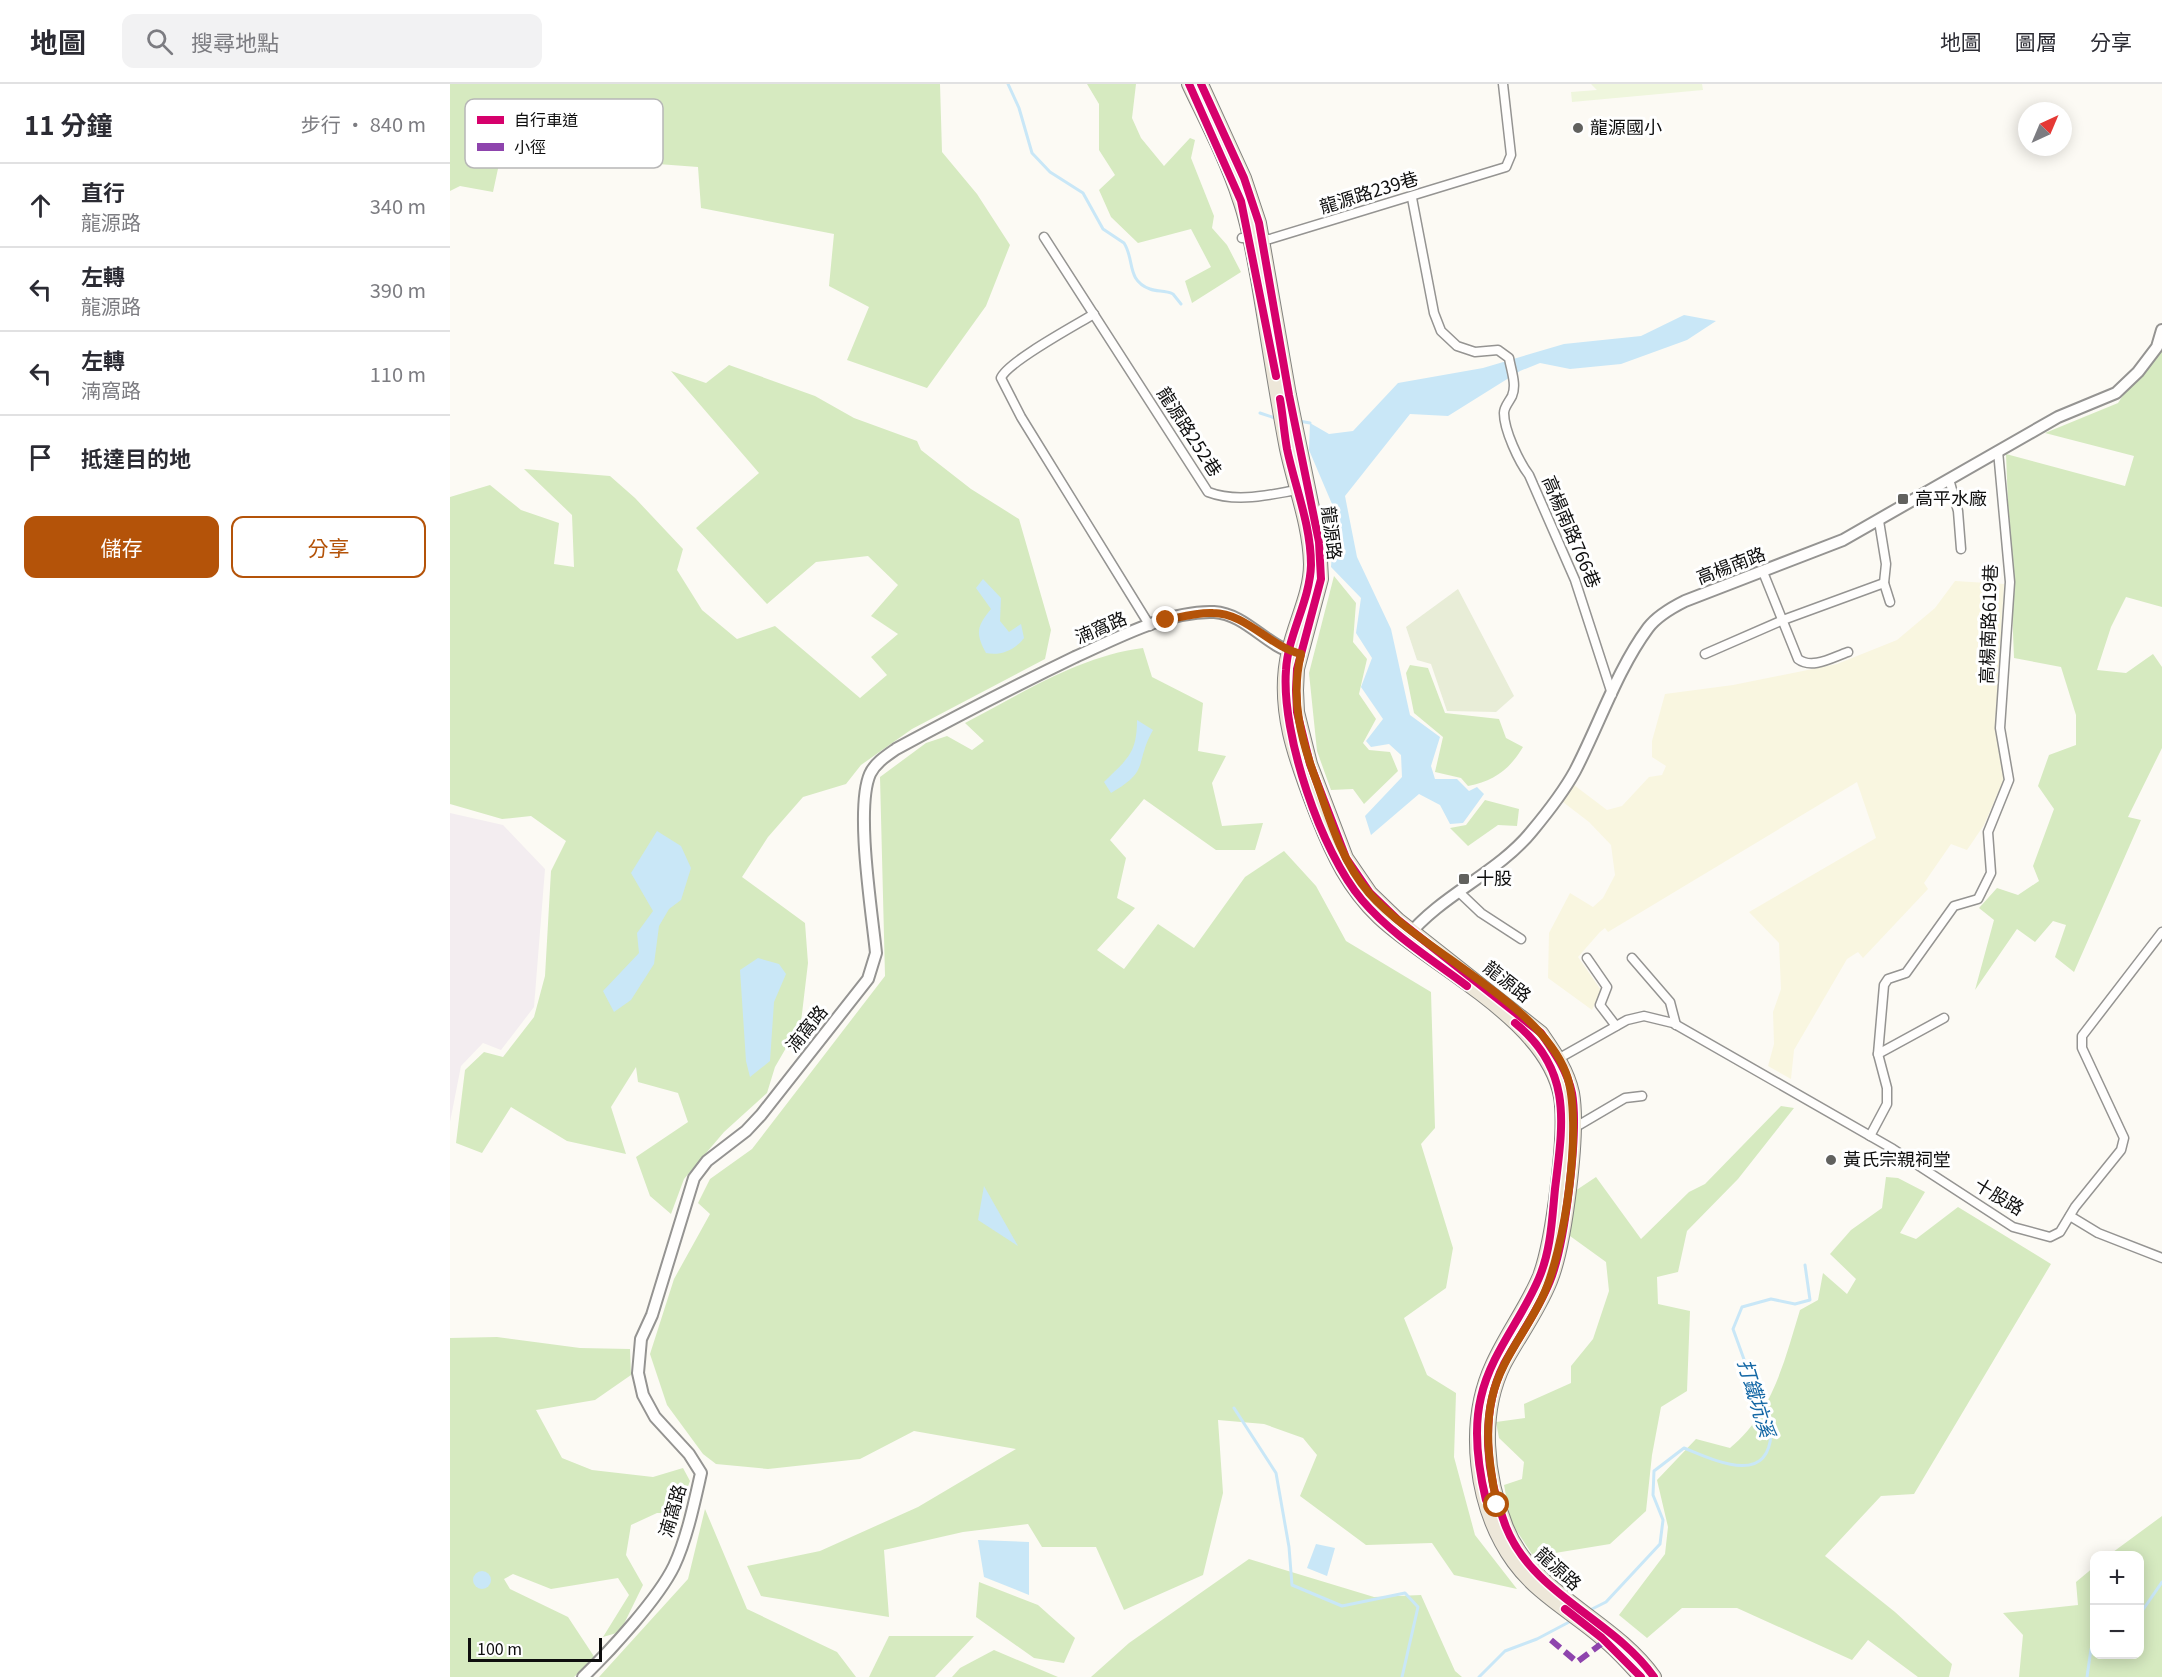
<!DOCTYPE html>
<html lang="zh-TW">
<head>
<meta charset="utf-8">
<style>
  :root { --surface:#fff; --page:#f2f2f3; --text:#2b2b33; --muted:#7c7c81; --line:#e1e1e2; --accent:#b45309 }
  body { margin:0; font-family:Georgia,"Noto Sans TC",serif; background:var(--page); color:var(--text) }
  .controls { position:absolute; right:18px; bottom:18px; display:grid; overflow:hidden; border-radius:12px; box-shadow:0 3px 15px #0003 }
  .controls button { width:54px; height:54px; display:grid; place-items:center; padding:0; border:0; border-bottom:2px solid var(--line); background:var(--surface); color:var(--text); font:30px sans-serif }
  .compass { position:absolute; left:1568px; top:18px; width:54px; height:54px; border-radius:50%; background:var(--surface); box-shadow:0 3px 15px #0003; rotate:44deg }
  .scale { position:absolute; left:18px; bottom:15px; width:134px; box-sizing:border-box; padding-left:6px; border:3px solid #0e0e0e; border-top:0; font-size:16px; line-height:21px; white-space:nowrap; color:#0e0e0e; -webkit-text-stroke:4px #fff; paint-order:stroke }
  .stop { position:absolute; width:18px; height:18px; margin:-14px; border:4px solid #b45309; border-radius:50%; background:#fff }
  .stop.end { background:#b45309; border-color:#fff; box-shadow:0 2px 6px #0008 }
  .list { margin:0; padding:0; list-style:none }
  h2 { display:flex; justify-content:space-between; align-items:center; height:78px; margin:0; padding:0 24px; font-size:26px }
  h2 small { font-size:20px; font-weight:400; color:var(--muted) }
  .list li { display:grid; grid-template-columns:39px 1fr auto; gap:18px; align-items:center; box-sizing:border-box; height:84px; padding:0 24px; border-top:2px solid var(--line) }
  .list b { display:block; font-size:22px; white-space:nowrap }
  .list p { margin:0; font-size:20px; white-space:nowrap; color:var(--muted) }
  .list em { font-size:20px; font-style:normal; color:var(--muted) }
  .actions { display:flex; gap:12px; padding:18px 24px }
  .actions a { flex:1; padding:14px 0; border:2px solid var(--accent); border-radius:12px; text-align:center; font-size:21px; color:var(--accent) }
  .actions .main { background:var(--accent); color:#fff }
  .icon { flex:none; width:33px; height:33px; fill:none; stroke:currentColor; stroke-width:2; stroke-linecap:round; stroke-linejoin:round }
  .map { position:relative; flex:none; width:1712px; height:1593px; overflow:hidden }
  header { display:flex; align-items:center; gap:36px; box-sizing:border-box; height:84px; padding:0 30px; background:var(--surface); border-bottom:2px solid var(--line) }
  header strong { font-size:28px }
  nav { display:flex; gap:33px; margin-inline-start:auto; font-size:21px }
  .search { width:420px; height:54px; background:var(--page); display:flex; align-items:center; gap:15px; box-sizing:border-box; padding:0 21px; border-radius:12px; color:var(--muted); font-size:22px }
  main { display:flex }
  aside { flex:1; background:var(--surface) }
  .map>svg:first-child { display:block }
</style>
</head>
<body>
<header>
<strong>地圖</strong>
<div class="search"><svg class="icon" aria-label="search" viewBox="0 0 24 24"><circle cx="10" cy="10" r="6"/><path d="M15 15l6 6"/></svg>搜尋地點</div>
<nav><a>地圖</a><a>圖層</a><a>分享</a></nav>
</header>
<main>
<aside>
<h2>11 分鐘<small>步行 · 840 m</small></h2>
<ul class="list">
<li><svg class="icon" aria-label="ahead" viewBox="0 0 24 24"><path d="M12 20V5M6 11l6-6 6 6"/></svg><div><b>直行</b><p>龍源路</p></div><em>340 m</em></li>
<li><svg class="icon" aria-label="left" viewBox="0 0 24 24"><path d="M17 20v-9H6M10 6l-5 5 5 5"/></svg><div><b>左轉</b><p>龍源路</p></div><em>390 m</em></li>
<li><svg class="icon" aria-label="left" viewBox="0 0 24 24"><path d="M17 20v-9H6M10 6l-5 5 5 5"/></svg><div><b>左轉</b><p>湳窩路</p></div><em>110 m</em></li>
<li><svg class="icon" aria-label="arrive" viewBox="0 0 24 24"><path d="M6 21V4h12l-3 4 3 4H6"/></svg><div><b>抵達目的地</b></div></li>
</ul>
<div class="actions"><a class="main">儲存</a><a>分享</a></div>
</aside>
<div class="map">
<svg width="1712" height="1593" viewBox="0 0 1712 1593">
  <rect width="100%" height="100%" fill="#fcfaf4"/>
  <path fill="#f3edf0" d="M 0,729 L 53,741 L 95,785 L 84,923 L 51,966 L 33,959 L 11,982 L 0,1038 Z"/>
  <path fill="#f9f6e0" d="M 1505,497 L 1554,500 L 1545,645 L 1554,695 L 1534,741 L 1517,766 L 1501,760 L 1474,799 L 1478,805 L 1413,874 L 1408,868 L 1397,875 L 1344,966 L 1341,995 L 1318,982 L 1324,960 L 1323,928 L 1331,905 L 1329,859 L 1299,828 L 1426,754 L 1407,698 L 1158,848 L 1155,844 L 1150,848 L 1128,873 L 1151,906 L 1142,926 L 1098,894 L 1099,849 L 1120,809 L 1143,823 L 1153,814 L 1165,791 L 1161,761 L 1139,738 L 1113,718 L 1124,701 L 1157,726 L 1172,722 L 1199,693 L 1212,691 L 1216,682 L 1202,673 L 1202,657 L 1215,610 L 1283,601 L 1387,580 L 1447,556 L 1485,524 Z"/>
  <g fill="#d6eac0">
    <path d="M 0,0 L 490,0 L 492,68 L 527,110 L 560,161 L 536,222 L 477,304 L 397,276 L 419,223 L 379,202 L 384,150 L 251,124 L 248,83 L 181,78 L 147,50 L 101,44 L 52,66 L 43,108 L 10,102 L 0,107 Z"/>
    <path d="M 637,0 L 686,0 L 682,34 L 691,54 L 714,82 L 740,54 L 745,56 L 741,74 L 764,132 L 762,144 L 777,161 L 791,188 L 742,219 L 735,197 L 761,183 L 741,145 L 688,159 L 661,133 L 649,106 L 665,91 L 649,66 L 649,20 Z"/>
    <path d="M 1712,253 L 1712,523 L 1676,513 L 1661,543 L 1647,586 L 1676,589 L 1703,570 L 1712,583 L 1712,664 L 1678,733 L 1691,736 L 1624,888 L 1605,873 L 1616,841 L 1603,837 L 1585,858 L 1567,845 L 1525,906 L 1544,836 L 1529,824 L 1547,804 L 1568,811 L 1589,797 L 1583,782 L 1604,725 L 1588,702 L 1599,671 L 1626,661 L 1626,631 L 1611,583 L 1564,574 L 1556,370 L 1675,402 L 1684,372 L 1595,349 L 1668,319 Z"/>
    <path d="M 279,281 L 365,312 L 404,334 L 467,357 L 471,366 L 521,405 L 569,435 L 601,546 L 595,575 L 462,645 L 411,681 L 396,700 L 353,713 L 318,753 L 292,793 L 355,839 L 358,879 L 351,938 L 325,983 L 317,1009 L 274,1048 L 234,1095 L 221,1130 L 200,1112 L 186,1073 L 238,1038 L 228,1009 L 188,998 L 186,983 L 161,1023 L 176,1070 L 117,1057 L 61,1023 L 32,1069 L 6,1059 L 15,986 L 34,968 L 53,973 L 84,933 L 95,892 L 101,787 L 116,757 L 81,732 L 52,735 L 0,720 L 0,413 L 40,401 L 71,426 L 109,439 L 104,480 L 124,483 L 122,431 L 74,385 L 160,392 L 185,414 L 233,465 L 227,486 L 252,526 L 287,555 L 325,542 L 410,614 L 437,591 L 421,573 L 448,550 L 421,532 L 448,501 L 418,472 L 366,478 L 317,520 L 246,444 L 309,389 L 221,287 L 256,299 Z"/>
    <path d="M 884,492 L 906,519 L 903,558 L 917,575 L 909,610 L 926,635 L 913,659 L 919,666 L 940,668 L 948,687 L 914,720 L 903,705 L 881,706 L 867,667 L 859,589 Z"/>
    <path d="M 693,564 L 702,593 L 753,619 L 748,667 L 776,672 L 762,699 L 772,742 L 813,739 L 805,766 L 766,766 L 694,715 L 660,756 L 676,774 L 667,814 L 685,824 L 647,866 L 674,885 L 708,840 L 744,864 L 795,793 L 834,767 L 866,802 L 896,857 L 981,908 L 985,1044 L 971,1060 L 1003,1164 L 996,1204 L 954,1234 L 977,1291 L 1006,1309 L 1004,1373 L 1025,1451 L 1067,1505 L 1004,1491 L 982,1459 L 916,1461 L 850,1412 L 867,1371 L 853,1354 L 814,1340 L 768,1336 L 773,1409 L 753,1491 L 674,1526 L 646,1463 L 592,1463 L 578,1440 L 513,1448 L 434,1466 L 439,1533 L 311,1512 L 297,1482 L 370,1467 L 468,1423 L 566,1365 L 464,1347 L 410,1375 L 318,1385 L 266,1380 L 253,1370 L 217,1321 L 200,1270 L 224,1195 L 260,1130 L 248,1119 L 260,1095 L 302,1065 L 435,892 L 430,693 L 476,659 L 497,652 L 522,666 L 534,657 L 515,639 C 571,610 629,572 693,564 Z"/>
    <path d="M 960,581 L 978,584 L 995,629 L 1049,635 L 1056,654 L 1073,663 C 1059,686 1044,697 1018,702 L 1011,694 L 985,688 L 993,653 L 964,629 L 956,589 Z"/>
    <path d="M 1035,716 L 1069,725 L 1067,742 L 1048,741 L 1018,762 L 1000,744 L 1016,741 Z"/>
    <path d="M 1331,1022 L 1344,1024 L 1288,1095 L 1237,1147 L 1228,1188 L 1207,1193 L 1208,1220 L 1240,1227 L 1237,1307 L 1211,1323 L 1202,1371 L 1196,1427 L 1160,1460 L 1105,1469 L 1089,1481 L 1061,1438 L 1054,1401 L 1072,1395 L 1074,1378 L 1049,1354 L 1046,1338 L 1075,1334 L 1074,1320 L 1121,1299 L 1121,1282 L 1143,1255 L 1159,1207 L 1156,1178 L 1120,1152 L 1125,1107 L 1146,1093 L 1191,1155 L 1239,1108 L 1255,1100 Z"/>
    <path d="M 1436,1093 L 1448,1094 L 1475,1108 L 1450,1149 L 1466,1155 L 1508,1123 L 1601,1180 L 1464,1410 L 1431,1412 L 1375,1472 L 1445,1528 L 1502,1580 L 1499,1593 L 1468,1593 L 1418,1556 L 1402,1576 L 1287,1524 L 1232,1524 L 1197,1554 L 1169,1531 L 1215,1470 L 1218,1443 L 1207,1396 L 1246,1355 L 1280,1364 C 1323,1328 1334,1278 1350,1226 L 1368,1216 L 1373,1189 L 1397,1210 L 1406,1195 L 1380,1170 L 1401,1146 L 1432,1124 Z"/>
    <path d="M 47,1253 L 130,1264 L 180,1265 L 181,1291 L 145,1316 L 86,1326 L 112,1374 L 142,1386 L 203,1393 L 233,1384 L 240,1397 L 228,1429 L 207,1429 L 181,1441 L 176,1471 L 193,1501 L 170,1548 L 153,1553 L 179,1511 L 168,1494 L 101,1505 L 63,1490 L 54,1495 L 60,1505 L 118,1533 L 145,1574 L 124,1593 L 0,1593 L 0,1254 Z"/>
    <path d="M 255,1425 L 297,1525 L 387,1568 L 406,1593 L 149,1593 L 238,1495 Z"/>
    <path d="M 1712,1432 L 1712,1593 L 1569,1593 L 1573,1551 L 1553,1529 L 1628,1521 L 1626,1498 L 1644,1483 L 1644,1570 L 1690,1570 L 1690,1472 L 1659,1471 Z"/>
    <path d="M 799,1475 L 924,1513 L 971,1511 L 1005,1587 L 1012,1593 L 641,1593 L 679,1559 Z"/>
    <path d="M 529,1498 L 588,1521 L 625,1554 L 614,1579 L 584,1574 L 526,1533 Z"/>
    <path d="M 439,1552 L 524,1552 L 485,1593 L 419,1593 Z"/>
    <path d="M 544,1566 L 608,1593 L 502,1593 L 510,1584 Z"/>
  </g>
  <path fill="#e8edd7" d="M 1008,505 L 1064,612 L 1046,628 L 997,627 L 981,580 L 967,576 L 956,543 Z"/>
  <path fill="#eff6dd" d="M 1141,0 L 1252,0 L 1253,6 L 1122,18 L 1121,8 L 1147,6 Z"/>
  <g fill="#c9e7f7">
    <path d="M 1234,231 L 1266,237 L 1237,256 L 1171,280 L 1120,285 L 1090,279 L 1070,287 L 998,332 L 960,330 L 895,412 L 907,473 L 941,545 L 960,631 L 990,653 L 981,682 L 985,695 L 1007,695 L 1019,707 L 1027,703 L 1034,710 L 1013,739 L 1000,740 L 990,721 L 969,710 L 921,751 L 915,732 L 952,693 L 951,671 L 939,660 L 921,663 L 916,657 L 933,635 L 911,603 L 922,574 L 906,549 L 911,514 L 881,483 L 885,427 L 859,366 L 860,339 L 879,350 L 903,347 L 948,299 L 1033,284 L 1114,260 L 1191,252 Z"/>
    <path d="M 533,495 L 551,514 L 550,537 L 559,548 L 571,540 L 574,554 C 565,566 551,572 536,569 C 525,549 527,542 541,525 L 526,504 Z"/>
    <path d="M 687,636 L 703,646 C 684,680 701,686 661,709 L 654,698 C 677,675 687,670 687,636 Z"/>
    <path d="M 207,747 L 231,762 L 241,784 L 231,816 L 219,825 L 209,842 L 204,880 L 181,916 L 164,928 L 153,907 L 189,869 L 187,849 L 203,827 L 181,789 Z"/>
    <path d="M 308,874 L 329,880 L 336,890 L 324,918 L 320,977 L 300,993 L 296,977 L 290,886 Z"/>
    <path d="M 534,1102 L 568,1162 L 528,1136 Z"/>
    <path d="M 528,1456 L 579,1458 L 579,1511 L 534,1493 Z"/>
    <path d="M 866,1460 L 885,1464 L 877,1492 L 857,1484 Z"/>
    <circle cx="32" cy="1496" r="9"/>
  </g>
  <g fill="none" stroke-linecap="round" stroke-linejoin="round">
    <g stroke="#c9e7f7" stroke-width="3">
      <path d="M 558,0 L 569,24 L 582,69 L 600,88 L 633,109 L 653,145 L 674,159 C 685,176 676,196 700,205 C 707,208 715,206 723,210 L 731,220"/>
      <path d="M 810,329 L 828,335"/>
      <path d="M 849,337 L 860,339"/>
      <path d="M 784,1324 L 826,1389 L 839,1463 L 842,1501 L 892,1522 L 955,1509 L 968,1523 L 952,1593"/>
      <path d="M 1140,1526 L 1156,1518 L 1210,1460 L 1213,1436 L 1203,1411 L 1204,1387 L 1234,1364 C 1264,1376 1318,1403 1321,1350 L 1283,1245 L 1292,1223 L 1321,1215 L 1345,1220 L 1360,1216 L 1355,1181"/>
      <path d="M 1690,1530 L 1712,1498"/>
      <path d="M 1029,1593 L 1055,1567 L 1087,1555 L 1121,1537"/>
      <path d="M 1637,1593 L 1641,1565 L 1644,1563"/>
    </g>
    <g stroke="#959492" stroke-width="11">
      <g id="minor">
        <path d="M 962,114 L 984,229 L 991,247 L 1007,262 L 1025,268 L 1048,266 L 1059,274 C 1061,286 1067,301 1062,312 C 1059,318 1054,323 1054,329 C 1054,346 1069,378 1079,391 L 1125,496 L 1162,610"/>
        <path d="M 594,153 L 758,408 C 787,419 818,411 847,406"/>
        <path d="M 792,154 L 820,155 L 1056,83 L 1061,71 L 1053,0"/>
        <path d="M 644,230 C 626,241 557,278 551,294 L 571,333 L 700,542"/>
        <path d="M 1499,395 L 1508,427 L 1511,465"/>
        <path d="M 1429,437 L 1436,480 L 1434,499 L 1440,518"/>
        <path d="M 1313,488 L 1348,575 C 1362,586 1383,573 1398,568"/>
        <path d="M 1255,570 L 1333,536 L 1434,499"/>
        <path d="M 1010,809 L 1031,829 L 1071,855"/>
        <path d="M 1137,874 L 1157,903 L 1150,921 L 1166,942"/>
        <path d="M 1182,874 L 1220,918 L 1226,941"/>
        <path d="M 1428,970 L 1494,934"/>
        <path d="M 1106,976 L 1177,936 L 1194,932 L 1223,939 L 1443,1065 L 1563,1143 L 1600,1153 L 1610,1148 L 1625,1123 L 1671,1066 L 1674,1054 L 1632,964 L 1632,952 L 1712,848"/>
        <path d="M 1124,1044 L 1175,1014 L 1192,1012"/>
        <path d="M 1420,1052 L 1437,1020 L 1437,1004 L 1428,970 L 1434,901 L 1438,895 L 1456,889 L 1504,822 L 1528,815 L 1541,789 L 1538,748 L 1559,696 L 1550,644 L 1560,498 L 1548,367"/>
        <path d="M 1620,1132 L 1648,1149 L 1712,1174"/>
      </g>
    </g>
    <g stroke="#959492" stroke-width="14">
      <g id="tertiary">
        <path d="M 957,853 C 992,810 1047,790 1082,747 C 1097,729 1114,707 1125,687 C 1149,641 1167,586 1198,544 C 1207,532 1221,524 1235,517 L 1393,456 L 1608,333 L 1666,309 L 1688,288 L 1707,263 L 1712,246"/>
        <path d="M 133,1593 C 160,1567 208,1515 224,1482 C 237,1454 244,1420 251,1389 L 239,1370 L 205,1333 L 193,1311 L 188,1289 L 191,1255 L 202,1231 L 244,1094 L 257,1077 L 296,1047 L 311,1031 L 418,895 L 426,869 C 422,829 405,724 420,690 C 425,679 436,672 446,665 C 505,633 565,602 625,573 C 665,555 719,526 764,528 C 796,530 816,562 845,569"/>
      </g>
    </g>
    <g stroke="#82827f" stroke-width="16">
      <g id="primary">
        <path d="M 739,0 C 757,38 777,76 790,116 C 799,141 803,169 808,195 C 818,252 826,308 837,365 C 845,403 860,440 861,480 C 861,510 845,538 839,567 C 825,625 848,681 868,733 C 883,771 899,804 929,833 C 983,884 1098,936 1111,1013 C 1117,1050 1103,1157 1090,1192 C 1077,1223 1057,1249 1043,1280 C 1015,1340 1025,1424 1064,1478 C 1087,1510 1123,1529 1153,1555 C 1167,1566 1179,1580 1191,1593"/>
        <path d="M 751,0 L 794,94 L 809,139 L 839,311 L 869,458 L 871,495 L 847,585 L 846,606 L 847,628 L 860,680 L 896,774 L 920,809 L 948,836 L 1091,949 C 1104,968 1117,986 1122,1009 C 1129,1048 1115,1160 1100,1197 C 1088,1227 1069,1252 1054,1280 C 1029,1330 1036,1393 1056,1443 C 1083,1511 1163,1535 1204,1593"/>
      </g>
    </g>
    <use href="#minor" stroke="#fffefd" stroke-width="8"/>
    <use href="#tertiary" stroke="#fffefd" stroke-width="10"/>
    <use href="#primary" stroke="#ede7d9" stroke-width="14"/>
    <path stroke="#8e44ad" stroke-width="6" stroke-dasharray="12 6" stroke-linecap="butt" d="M 1101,1556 L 1127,1578 L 1155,1557"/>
    <g stroke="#fff" stroke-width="11">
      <g id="cycleway">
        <path d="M 739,0 L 791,117 L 826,292"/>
        <path d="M 751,0 L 794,94 L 809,139 L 839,311 L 869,458 L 871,495 L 847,585 L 846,606 L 847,628 L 860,680 L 896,774 L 920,809 L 948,836 L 1091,949 C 1104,968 1117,986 1122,1009 C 1129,1048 1115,1160 1100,1197 C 1088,1227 1069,1252 1054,1280 C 1029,1330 1036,1393 1056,1443 C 1083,1511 1163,1535 1204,1593"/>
        <path d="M 830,315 C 833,332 834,348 837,365 C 845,403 861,441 861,481 C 860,517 838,550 836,586 C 831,650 871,768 912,816 C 941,850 981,875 1017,902"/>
        <path d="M 1036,1416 C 1028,1383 1023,1346 1031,1313 C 1041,1269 1072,1235 1089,1194 C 1101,1166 1102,1135 1105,1105 C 1113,1039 1123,986 1065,939"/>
        <path d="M 1115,1525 L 1152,1554 L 1191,1593"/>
      </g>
    </g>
    <use href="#cycleway" stroke="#d6006c" stroke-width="8"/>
  </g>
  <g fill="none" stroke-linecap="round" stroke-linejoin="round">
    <path stroke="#b45309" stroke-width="8" d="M 716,536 C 731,533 748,528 763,529 C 796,529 820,563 851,570 C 840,615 851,656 867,699 C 880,737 892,778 919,809 C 970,867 1089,918 1116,989 C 1134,1037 1115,1167 1092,1214 C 1076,1248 1050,1277 1042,1314 C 1034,1349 1040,1386 1047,1421"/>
  </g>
  <g fill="#61615e" stroke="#fff" stroke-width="2">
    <circle cx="1128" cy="44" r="6"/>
    <rect x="1447" y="409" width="12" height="12" rx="3"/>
    <rect x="1008" y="789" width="12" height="12" rx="3"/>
    <circle cx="1381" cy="1076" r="6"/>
  </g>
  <g text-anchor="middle" stroke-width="6" stroke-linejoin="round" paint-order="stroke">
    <g font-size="18" fill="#0e0e0e" stroke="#fff" text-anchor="start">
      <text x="1140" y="50">龍源國小</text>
      <text x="1465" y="421">高平水廠</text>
      <text x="1026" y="801">十股</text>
      <text x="1393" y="1082">黃氏宗親祠堂</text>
    </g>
    <g font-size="18" fill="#0e0e0e" stroke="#fff">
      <text transform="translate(919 109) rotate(-17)" y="6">龍源路239巷</text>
      <text transform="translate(739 348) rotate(57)" y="6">龍源路252巷</text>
      <text transform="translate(1121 448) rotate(67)" y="6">高楊南路766巷</text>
      <text transform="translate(881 449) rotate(83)" y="6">龍源路</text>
      <text transform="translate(1281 482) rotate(-21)" y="6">高楊南路</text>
      <text transform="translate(1539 540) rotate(-88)" y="6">高楊南路619巷</text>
      <text transform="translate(651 544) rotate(-23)" y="6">湳窩路</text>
      <text transform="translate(1057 898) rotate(38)" y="6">龍源路</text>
      <text transform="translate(357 945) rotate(-51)" y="6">湳窩路</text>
      <text transform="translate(1549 1113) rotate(31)" y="6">十股路</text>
      <text transform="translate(223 1427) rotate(-74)" y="6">湳窩路</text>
      <text transform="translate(1108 1485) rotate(42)" y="6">龍源路</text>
    </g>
    <g font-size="20" font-style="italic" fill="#1367a5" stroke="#fff">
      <text transform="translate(1306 1314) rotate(73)" y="7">打鐵坑溪</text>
    </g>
  </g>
  <rect x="15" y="15" width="198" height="69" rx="9" fill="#fff" stroke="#b7b7b7" stroke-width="1.5"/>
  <rect x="27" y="32" width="27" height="8" fill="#d6006c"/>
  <rect x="27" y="59" width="27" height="8" fill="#8e44ad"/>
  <g font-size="16" fill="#0e0e0e">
    <text x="64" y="42">自行車道</text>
    <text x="64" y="69">小徑</text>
  </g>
</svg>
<div class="controls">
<button>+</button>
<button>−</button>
</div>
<svg class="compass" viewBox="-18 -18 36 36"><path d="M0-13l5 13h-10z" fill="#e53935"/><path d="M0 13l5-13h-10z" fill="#7c7c81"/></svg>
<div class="scale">100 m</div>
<div class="stop" style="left:1047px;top:1421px"></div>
<div class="stop end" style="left:716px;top:536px"></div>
</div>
</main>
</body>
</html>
